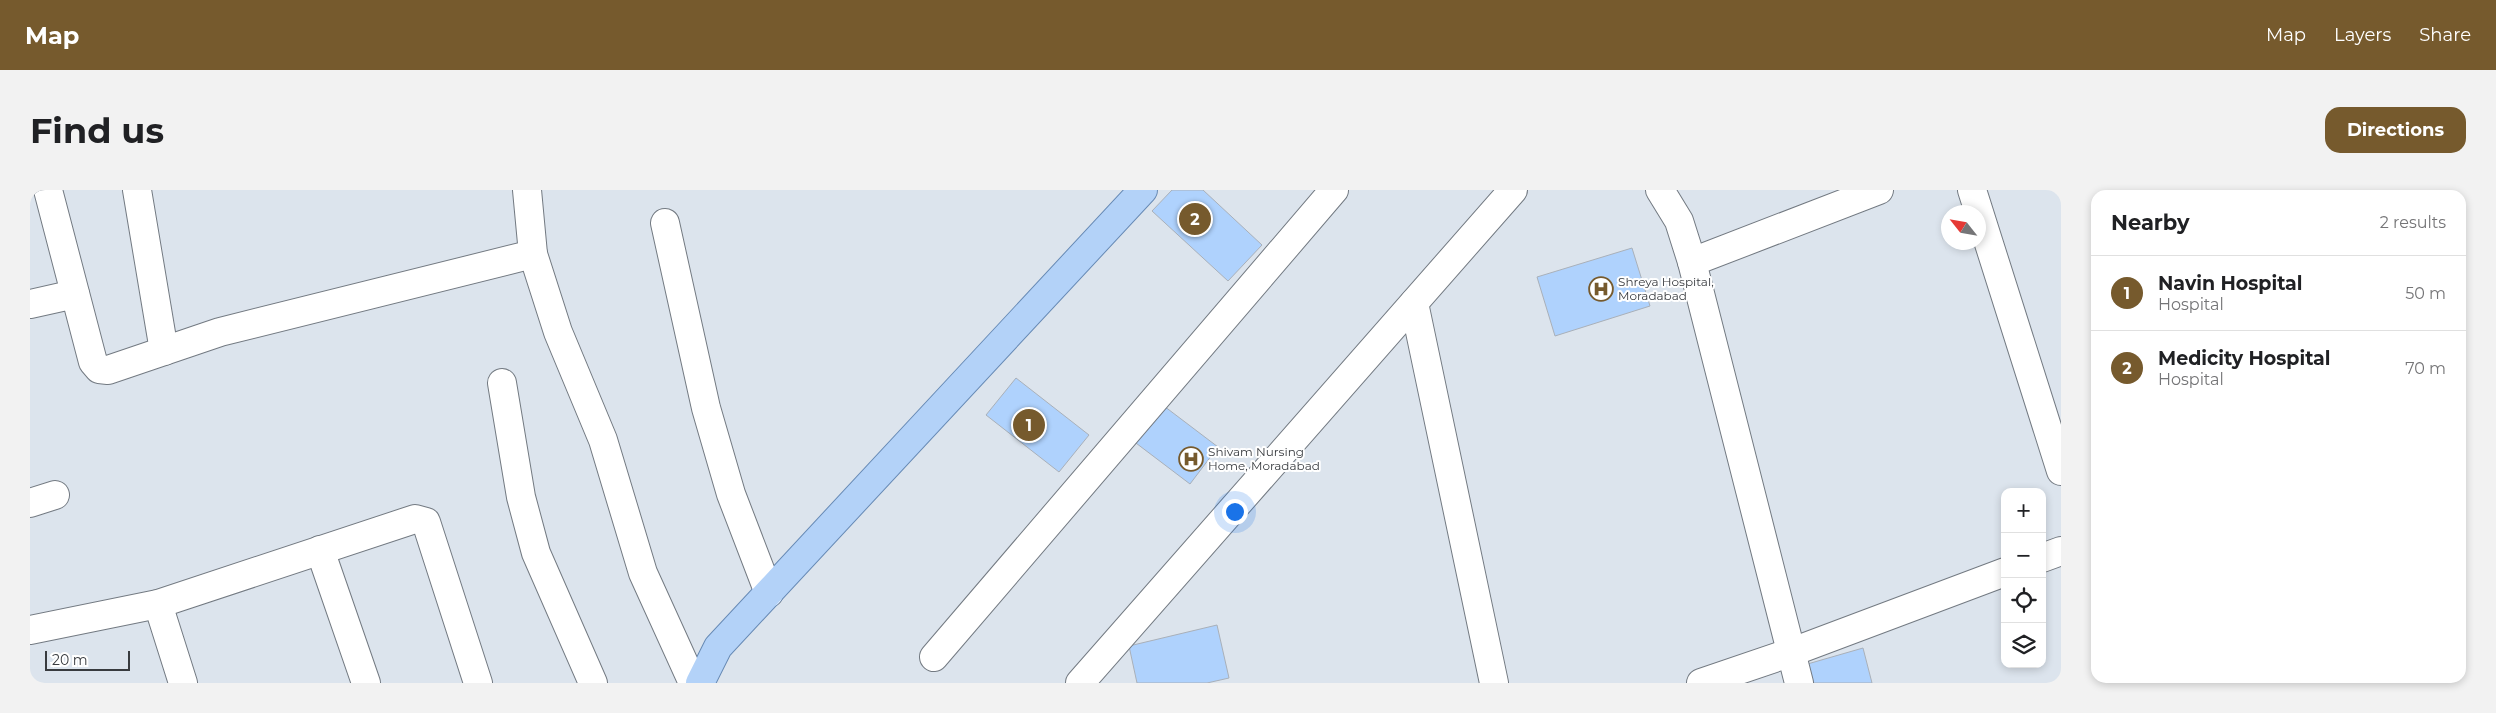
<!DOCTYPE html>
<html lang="en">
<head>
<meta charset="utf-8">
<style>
  :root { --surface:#fff; --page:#f2f2f2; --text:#202124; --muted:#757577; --line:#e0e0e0; --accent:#765a2d }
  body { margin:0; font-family:Montserrat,sans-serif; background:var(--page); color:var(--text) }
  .controls { position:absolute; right:15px; bottom:15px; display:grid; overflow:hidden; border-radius:10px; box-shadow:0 2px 8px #0003 }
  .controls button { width:45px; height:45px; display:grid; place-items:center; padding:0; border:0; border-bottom:1px solid var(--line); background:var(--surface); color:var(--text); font:25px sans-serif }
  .compass { position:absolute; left:1911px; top:15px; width:45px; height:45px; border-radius:50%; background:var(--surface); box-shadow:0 2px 8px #0003; rotate:301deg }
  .scale { position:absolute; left:15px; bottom:12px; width:85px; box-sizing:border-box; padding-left:5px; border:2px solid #383b3f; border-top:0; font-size:14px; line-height:18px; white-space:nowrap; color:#383b3f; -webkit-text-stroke:4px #fff; paint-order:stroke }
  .you { position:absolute; left:1204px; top:321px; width:18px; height:18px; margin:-12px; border:4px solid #fff; border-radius:50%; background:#1a73e8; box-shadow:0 0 0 8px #1a73e833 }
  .badge { display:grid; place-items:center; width:32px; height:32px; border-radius:50%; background:var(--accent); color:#fff; font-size:16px; font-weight:700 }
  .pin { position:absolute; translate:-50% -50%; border:2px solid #fff; box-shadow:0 1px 5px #0006 }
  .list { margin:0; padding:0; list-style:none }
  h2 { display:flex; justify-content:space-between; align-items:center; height:65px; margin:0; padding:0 20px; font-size:21px }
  h2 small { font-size:16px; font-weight:400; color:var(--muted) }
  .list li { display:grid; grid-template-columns:32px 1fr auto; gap:15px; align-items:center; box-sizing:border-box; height:75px; padding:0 20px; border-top:1px solid var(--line) }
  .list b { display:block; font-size:19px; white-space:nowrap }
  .list p { margin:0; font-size:16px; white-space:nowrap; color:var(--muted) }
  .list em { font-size:16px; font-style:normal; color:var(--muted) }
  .icon { flex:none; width:28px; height:28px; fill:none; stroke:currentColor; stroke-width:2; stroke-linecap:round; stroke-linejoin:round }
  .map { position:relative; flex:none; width:2031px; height:493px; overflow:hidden; border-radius:15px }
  header { display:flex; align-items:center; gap:30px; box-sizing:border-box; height:70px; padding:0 25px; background:var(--accent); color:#fff }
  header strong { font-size:24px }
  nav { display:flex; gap:28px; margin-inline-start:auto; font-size:18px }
  .intro { display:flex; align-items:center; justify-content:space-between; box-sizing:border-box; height:120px; padding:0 30px }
  h1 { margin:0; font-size:35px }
  .button { padding:12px 22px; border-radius:15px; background:var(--accent); color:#fff; font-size:18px; font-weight:700 }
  main { display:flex; gap:30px; padding:0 30px }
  aside { flex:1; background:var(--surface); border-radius:15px; box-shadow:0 2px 8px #0003 }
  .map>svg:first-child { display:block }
</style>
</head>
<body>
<header>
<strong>Map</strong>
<nav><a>Map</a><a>Layers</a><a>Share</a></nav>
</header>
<div class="intro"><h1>Find us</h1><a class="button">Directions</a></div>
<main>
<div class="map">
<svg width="2031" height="493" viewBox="0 0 2031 493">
  <rect width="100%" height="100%" fill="#dce4ed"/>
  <g fill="#afd2fd" stroke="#a9b0b9">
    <path d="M 1142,0 L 1173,0 L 1232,55 L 1198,91 L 1122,21 Z"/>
    <path d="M 1602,58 L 1620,116 L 1525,146 L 1507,87 Z"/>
    <path d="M 986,188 L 1059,245 L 1029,282 L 956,225 Z"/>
    <path d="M 1126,210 L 1188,257 L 1160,294 L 1098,247 Z"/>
    <path d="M 1187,435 L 1199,488 L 1177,493 L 1107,493 L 1099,456 Z"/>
    <path d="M 1833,458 L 1842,493 L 1779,493 L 1774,475 Z"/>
  </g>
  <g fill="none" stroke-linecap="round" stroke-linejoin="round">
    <g stroke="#737a82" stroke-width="30">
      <g id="minor">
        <path d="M 18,0 L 63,172 L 69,179 L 78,180 L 190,142 L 503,64"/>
        <path d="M 107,0 L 134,161"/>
        <path d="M 497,0 L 503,64 L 528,142 L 573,250 L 613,383 L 663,493"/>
        <path d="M 1630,0 L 1649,31 L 1662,72 L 1769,493"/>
        <path d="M 1942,0 L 2031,281"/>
        <path d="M 635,33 L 676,218 L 701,304 L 739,403"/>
        <path d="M 1662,72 L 1849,0"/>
        <path d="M 1384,113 L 1464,493"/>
        <path d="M 0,114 L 45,104"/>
        <path d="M 472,193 L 491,307 L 506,363 L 563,493"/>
        <path d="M 0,313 L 25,305"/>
        <path d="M 290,360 L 336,493"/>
        <path d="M 2012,368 L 2031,361"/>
        <path d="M 128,414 L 153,493"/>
        <path d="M 0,440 L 128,414 L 385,329 L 396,332 L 448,493"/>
        <path d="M 904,467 L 1304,0"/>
        <path d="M 1050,493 L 1483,0"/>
        <path d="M 1671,493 L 1762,462 L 1975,382"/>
      </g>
    </g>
    <g stroke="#678ab5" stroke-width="30">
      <path id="major" d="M 670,493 L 688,457 L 1113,0"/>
    </g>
    <use href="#minor" stroke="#fff" stroke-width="28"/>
    <use href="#major" stroke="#b3d2f8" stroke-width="28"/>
  </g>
  <defs>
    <g id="hospital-ring" transform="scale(1.25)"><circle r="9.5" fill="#fff" stroke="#765a2d" stroke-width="1.5"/><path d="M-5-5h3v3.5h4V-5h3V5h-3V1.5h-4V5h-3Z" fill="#765a2d"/></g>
  </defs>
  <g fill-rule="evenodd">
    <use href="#hospital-ring" x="1571" y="99"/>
    <use href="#hospital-ring" x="1161" y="269"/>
  </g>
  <g text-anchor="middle" stroke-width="4" stroke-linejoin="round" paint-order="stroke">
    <g font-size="12" fill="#383b3f" stroke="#fff" text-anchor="start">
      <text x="1588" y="96">Shreya Hospital,<tspan x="1588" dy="14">Moradabad</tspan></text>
      <text x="1178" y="266">Shivam Nursing<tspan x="1178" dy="14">Home, Moradabad</tspan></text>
    </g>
  </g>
</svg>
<div class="controls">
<button>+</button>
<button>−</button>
<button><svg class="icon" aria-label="locate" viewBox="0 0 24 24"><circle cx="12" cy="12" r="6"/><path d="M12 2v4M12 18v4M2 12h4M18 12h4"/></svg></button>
<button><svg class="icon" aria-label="layers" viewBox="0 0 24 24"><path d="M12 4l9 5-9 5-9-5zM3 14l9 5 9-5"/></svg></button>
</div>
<svg class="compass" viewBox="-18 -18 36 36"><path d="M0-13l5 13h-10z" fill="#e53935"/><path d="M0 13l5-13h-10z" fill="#757577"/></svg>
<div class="scale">20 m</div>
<div class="you"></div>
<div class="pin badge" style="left:999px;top:235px">1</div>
<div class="pin badge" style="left:1165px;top:29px">2</div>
</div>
<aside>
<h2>Nearby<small>2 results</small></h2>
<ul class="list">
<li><span class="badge">1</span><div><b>Navin Hospital</b><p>Hospital</p></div><em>50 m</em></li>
<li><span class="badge">2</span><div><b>Medicity Hospital</b><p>Hospital</p></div><em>70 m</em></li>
</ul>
</aside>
</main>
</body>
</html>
